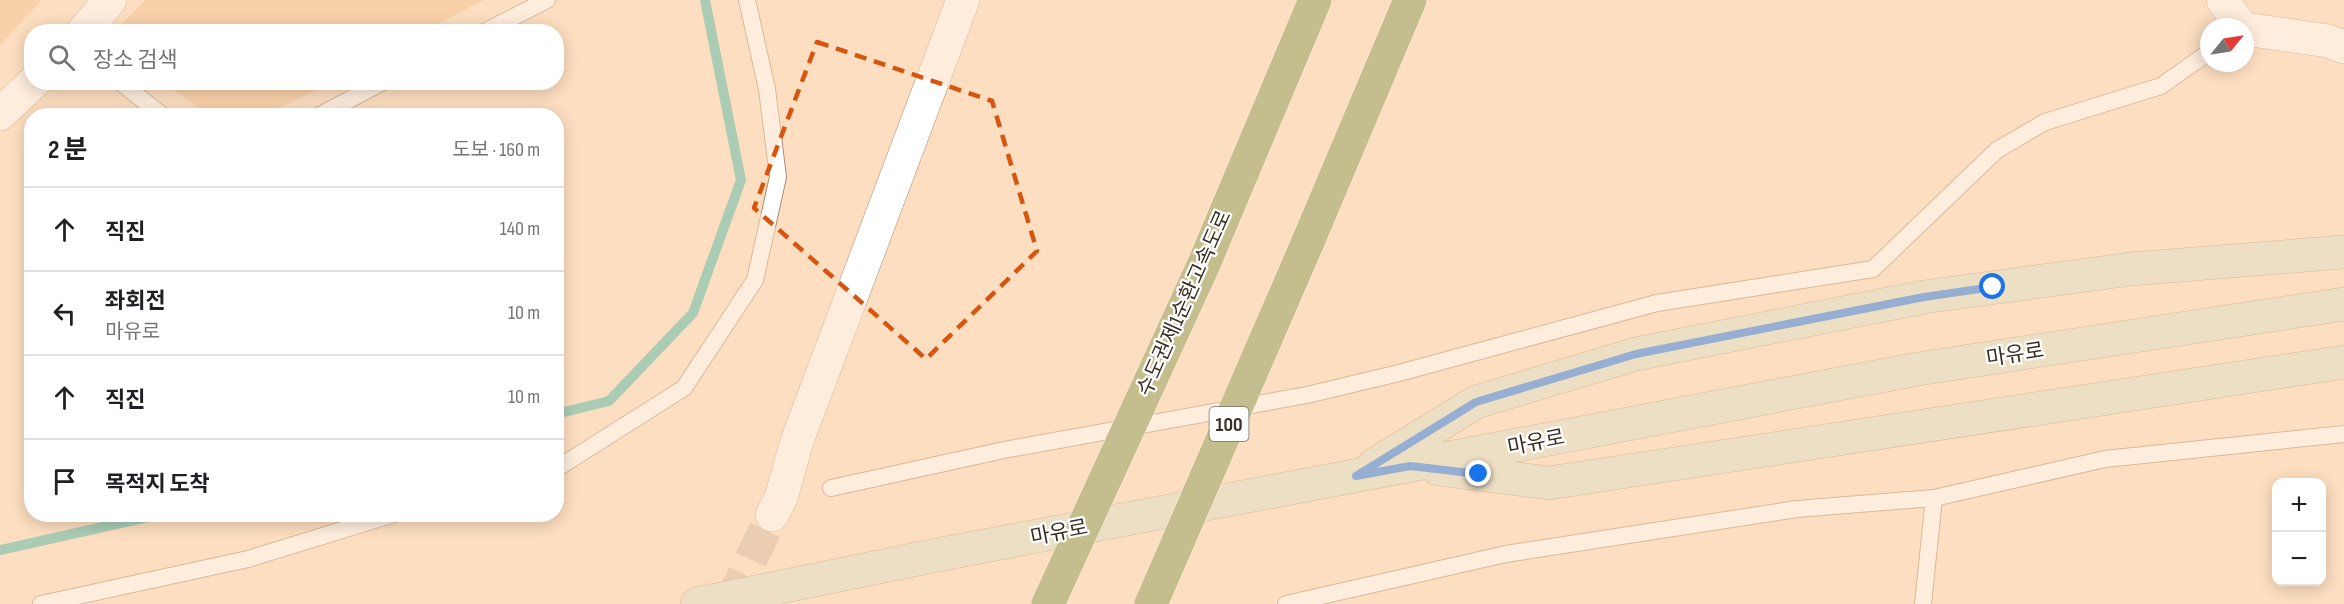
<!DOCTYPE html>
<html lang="ko">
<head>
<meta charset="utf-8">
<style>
  :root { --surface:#fff; --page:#f2f2f2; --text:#202124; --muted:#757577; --line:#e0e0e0 }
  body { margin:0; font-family:"Sofia Sans Condensed","Noto Sans KR",sans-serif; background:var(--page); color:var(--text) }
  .controls { position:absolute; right:18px; bottom:18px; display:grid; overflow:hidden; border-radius:12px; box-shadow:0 3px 15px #0003 }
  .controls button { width:54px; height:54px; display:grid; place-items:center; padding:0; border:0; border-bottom:2px solid var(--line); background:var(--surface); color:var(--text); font:30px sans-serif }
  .compass { position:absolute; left:2200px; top:18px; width:54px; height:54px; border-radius:50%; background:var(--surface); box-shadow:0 3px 15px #0003; rotate:60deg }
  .stop { position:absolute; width:18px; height:18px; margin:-14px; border:4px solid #1a73e8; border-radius:50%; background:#fff }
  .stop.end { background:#1a73e8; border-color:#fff; box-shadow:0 2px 6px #0008 }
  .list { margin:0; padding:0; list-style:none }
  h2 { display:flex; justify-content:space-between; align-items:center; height:78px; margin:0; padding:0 24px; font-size:26px }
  h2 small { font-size:20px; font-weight:400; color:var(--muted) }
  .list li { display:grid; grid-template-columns:39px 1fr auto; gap:18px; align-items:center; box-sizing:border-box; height:84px; padding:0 24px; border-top:2px solid var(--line) }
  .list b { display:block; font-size:22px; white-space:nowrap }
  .list p { margin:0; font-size:20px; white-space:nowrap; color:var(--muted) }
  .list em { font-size:20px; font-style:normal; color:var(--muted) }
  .icon { flex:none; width:33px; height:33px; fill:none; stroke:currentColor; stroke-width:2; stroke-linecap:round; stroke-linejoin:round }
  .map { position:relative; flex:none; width:2344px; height:604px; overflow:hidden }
  .search { position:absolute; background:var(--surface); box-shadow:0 3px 15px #0003; left:24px; top:24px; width:540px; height:66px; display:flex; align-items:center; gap:15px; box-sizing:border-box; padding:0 21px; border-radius:24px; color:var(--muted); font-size:22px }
  .panel { position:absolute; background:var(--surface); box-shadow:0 3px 15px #0003; left:24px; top:108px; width:540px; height:414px; border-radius:24px }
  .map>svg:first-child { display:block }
</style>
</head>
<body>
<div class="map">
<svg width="2344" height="604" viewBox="0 0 2344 604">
  <rect width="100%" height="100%" fill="#fddec0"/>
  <g fill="#f4c08e">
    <path d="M 0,0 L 42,0 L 0,45 Z"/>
    <path d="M 145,0 L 484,0 L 424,31 L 115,31 Z"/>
    <path d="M 164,83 L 329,83 C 295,101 255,124 214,116 C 202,113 176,90 164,83 Z"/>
  </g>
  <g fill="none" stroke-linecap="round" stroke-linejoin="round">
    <g stroke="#46b5a9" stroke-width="10">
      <path d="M 556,414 L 609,401 L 693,313 L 741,180 L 705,0"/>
      <path d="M 0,550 L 161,514"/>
    </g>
    <path stroke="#d6bba1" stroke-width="33" stroke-dasharray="33 16" stroke-linecap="butt" d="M 730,604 L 772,515"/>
    <g stroke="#a98c70" stroke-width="18">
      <g id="service">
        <path d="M 484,32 L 547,0"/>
        <path d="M 120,82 L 163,116"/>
        <path d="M 318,116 L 383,82"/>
        <path d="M 556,469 L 684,388 L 755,280 L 778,177 L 767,89 L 747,0"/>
        <path d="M 831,488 L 1004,450 L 1307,395 L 1399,373 L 1657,303 L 1873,269 L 1997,150 L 2045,122 L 2161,86 L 2209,52"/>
        <path d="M 41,604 L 248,559 L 394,514"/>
        <path d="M 1286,604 L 1506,554 L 1797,509 L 1934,498 L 2105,459 L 2344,434"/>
        <path d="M 1923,604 L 1934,498"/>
      </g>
    </g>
    <g stroke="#a98c70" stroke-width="34">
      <g id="minor">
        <path d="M 2223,0 L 2241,27"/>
        <path d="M 2245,29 L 2328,41 L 2344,47"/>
        <path d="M 772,515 L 781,498 L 797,441 L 963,0"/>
      </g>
    </g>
    <g stroke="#a98c70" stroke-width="34">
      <g id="tertiary">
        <path d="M 83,32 L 110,0"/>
        <path d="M 0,114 L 34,82"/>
      </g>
    </g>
    <g stroke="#a98c70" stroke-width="34">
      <g id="secondary">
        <path d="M 1374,465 L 1476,402 L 1636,354 L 1924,297 L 2131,269 L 2344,252"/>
        <path d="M 1438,469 L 1549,483 L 2344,362"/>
        <path d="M 697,604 L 937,555 L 1918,369 L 2344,304"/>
      </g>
    </g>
    <g stroke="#fff" stroke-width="34">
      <g id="motorway">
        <path d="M 1307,244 L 1410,0"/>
        <path d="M 1203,266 L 1315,0"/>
      </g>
    </g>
    <use href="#service" stroke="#fff" stroke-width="16"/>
    <use href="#minor" stroke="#fff" stroke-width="33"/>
    <use href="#tertiary" stroke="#fff" stroke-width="33"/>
    <use href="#secondary" stroke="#d9e0cb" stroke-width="33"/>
    <use href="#motorway" stroke="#7f9853" stroke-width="33"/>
    <g stroke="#fff" stroke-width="34" stroke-linecap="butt">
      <g id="motorway-bridge">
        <path d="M 1048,604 L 1203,266"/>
        <path d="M 1151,604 L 1307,244"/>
      </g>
    </g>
    <use href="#motorway-bridge" stroke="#7f9853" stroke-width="33"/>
  </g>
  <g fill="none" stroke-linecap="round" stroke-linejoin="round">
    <path stroke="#1a73e8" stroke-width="8" d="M 1479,474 L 1410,466 L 1356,476 L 1476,402 L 1636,354 L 1924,297 L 1993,287"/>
  </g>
  <path d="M0 0H2344V604H0ZM 817,42 L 992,101 L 1037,251 L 926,359 L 754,208 Z" fill="#fddec0" fill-opacity=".55" fill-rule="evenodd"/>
  <path fill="none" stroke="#d7550e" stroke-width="4.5" stroke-dasharray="12 8" stroke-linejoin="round" d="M 817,42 L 992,101 L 1037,251 L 926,359 L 754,208 Z"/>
  <g text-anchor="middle" stroke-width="4.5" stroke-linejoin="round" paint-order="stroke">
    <rect fill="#fff" stroke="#766e66" stroke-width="1.5" x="1209.5" y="407" width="39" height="34" rx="4.5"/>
    <g font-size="20" font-weight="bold" fill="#3c3024">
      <text x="1229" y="431">100</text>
    </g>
    <g font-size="21" fill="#3c3024" stroke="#fff">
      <text transform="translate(1184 303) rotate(-66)" y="7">수도권제1순환고속도로</text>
      <text transform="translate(2015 354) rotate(-9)" y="7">마유로</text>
      <text transform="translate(1536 442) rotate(-11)" y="7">마유로</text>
      <text transform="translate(1059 532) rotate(-11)" y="7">마유로</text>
    </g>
  </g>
</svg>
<div class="controls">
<button>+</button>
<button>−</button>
</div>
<svg class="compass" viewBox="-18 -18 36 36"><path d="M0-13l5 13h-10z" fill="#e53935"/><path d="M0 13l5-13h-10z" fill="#757577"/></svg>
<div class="stop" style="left:1993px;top:287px"></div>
<div class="stop end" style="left:1479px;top:474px"></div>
<div class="search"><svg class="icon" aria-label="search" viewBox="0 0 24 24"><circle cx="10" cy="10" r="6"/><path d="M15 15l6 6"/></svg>장소 검색</div>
<section class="panel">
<h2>2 분<small>도보 · 160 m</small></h2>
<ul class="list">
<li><svg class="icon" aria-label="ahead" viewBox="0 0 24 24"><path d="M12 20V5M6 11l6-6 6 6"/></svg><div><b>직진</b></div><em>140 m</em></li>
<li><svg class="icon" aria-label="left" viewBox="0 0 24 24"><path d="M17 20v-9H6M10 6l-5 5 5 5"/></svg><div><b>좌회전</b><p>마유로</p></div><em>10 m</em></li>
<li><svg class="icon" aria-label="ahead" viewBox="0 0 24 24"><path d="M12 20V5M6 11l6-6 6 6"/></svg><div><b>직진</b></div><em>10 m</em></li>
<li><svg class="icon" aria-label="arrive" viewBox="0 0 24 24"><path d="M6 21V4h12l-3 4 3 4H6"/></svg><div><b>목적지 도착</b></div></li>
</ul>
</section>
</div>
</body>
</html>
